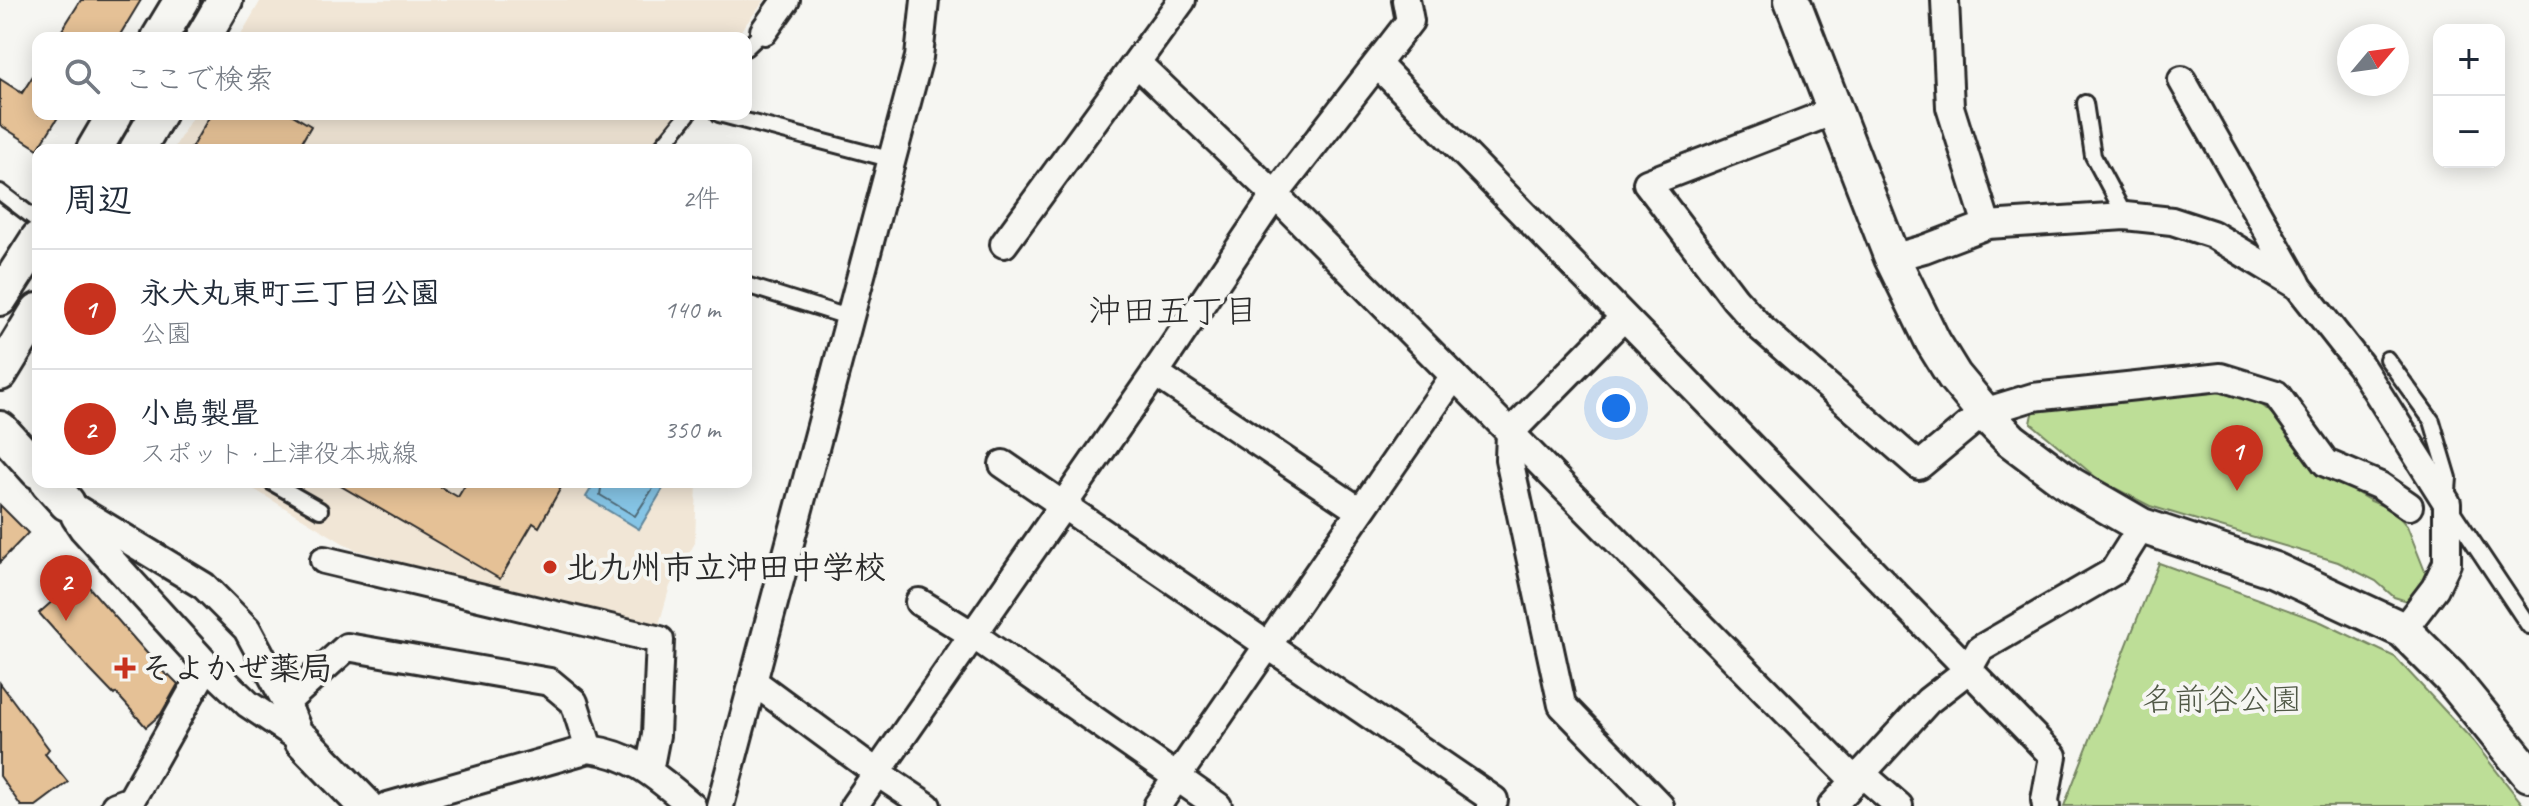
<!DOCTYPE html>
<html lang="ja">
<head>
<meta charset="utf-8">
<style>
  :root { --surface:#fff; --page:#f6f6f7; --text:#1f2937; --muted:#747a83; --line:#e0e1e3; --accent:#c8321e }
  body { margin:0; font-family:Caveat,"Klee One",sans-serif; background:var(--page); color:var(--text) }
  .controls { position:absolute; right:24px; top:24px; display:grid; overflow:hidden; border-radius:16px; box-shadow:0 4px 20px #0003 }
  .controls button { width:72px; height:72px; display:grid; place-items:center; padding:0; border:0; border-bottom:2px solid var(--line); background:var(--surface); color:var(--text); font:40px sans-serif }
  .compass { position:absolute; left:2337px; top:24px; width:72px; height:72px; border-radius:50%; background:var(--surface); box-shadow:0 4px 20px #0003; rotate:61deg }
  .you { position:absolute; left:1616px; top:408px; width:28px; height:28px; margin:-20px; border:6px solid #fff; border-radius:50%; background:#1a73e8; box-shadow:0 0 0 12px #1a73e833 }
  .badge { display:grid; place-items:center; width:52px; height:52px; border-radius:50%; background:var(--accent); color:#fff; font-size:26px; font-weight:700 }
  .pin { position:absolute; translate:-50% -66px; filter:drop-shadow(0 2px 4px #0008) }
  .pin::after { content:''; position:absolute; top:42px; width:28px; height:24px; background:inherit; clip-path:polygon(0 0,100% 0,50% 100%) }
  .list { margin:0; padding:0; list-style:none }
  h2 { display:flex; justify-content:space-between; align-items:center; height:104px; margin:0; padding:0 32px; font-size:34px }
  h2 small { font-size:26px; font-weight:400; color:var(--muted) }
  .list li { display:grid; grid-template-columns:52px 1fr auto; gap:24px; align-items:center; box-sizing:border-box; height:120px; padding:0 32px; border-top:2px solid var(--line) }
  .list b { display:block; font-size:30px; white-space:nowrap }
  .list p { margin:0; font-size:26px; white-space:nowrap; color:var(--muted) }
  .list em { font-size:26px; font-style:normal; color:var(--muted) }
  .icon { flex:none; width:44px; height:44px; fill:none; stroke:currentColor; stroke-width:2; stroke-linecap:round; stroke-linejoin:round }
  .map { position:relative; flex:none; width:2529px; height:806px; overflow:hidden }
  .search { position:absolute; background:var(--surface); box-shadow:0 4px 20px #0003; left:32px; top:32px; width:720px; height:88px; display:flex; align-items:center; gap:20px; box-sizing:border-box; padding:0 28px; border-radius:16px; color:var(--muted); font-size:30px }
  .panel { position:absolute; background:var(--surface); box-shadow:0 4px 20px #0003; left:32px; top:144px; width:720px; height:344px; border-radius:16px }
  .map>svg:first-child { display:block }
</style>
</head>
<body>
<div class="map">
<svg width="2529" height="806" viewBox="0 0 2529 806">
  <rect width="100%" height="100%" fill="#f6f6f2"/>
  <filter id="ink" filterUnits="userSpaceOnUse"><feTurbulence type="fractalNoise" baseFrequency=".0125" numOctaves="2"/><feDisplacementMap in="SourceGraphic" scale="16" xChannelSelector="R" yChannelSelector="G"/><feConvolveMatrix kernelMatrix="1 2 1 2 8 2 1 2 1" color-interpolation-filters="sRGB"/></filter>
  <g filter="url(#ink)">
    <g fill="#f1e6d6">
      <path d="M 261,0 L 765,0 L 735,38 L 239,38 Z"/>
      <path d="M 194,114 L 676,114 L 649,150 L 173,150 Z"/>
      <path d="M 242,482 L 697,482 L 695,543 L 670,586 L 658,628 L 649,630 L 353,549 Z"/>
    </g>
    <g fill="#bdde97" stroke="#748461" stroke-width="2">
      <path d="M 2214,391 L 2260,403 L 2293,433 L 2316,469 L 2371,501 L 2393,510 L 2407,526 L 2428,579 L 2410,602 L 2394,597 L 2376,581 L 2338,562 L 2150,506 L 2099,480 L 2031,423 L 2034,409 Z"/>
      <path d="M 2159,563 L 2321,622 L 2395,657 L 2473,741 L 2524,806 L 2064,806 Z"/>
    </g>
    <path fill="#86c5e6" stroke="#62879b" stroke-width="2" d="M 595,482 L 667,482 L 639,529 L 586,497 Z"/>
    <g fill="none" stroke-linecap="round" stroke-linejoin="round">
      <path stroke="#4f6976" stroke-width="2" d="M 602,482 L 600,495 L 635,516 L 657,482"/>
    </g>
    <g fill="#e5c196" stroke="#2b2b2b" stroke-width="2">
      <path d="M 81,0 L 141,0 L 118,38 L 57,38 Z"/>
      <path d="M 38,68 L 38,114 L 60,114 L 38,149 L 0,125 L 0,79 L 22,93 Z"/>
      <path d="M 211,114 L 291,114 L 311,126 L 297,150 L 190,150 Z"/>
      <path d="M 334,482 L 432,482 L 458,497 L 467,482 L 564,482 L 539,527 L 533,523 L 500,579 Z"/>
      <path d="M 0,505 L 28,533 L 0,562 Z"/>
      <path d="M 80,577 L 167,676 L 169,675 L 178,684 L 161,714 L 146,727 L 116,693 L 114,695 L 90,670 L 39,613 Z"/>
      <path d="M 0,683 L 49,749 L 45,754 L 68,782 L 36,806 L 21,806 L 0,776 Z"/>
    </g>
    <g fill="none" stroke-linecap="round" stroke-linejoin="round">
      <g stroke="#2b2b2b" stroke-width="20">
        <g id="service">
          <path d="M 746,48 L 764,31"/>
          <path d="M 2085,103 L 2093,156 L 2125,216"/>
          <path d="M 719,114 L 893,160"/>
          <path d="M 659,150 L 688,114"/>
          <path d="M 0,192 L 38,221"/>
          <path d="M 746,285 L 851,318"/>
          <path d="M 2387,359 L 2432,421 L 2449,478 L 2447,503 L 2529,626"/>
          <path d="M 271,482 L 320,510"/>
        </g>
      </g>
      <g stroke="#2b2b2b" stroke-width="32">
        <g id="minor">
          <path d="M 1945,0 L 1950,107 L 1987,225"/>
          <path d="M 764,31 L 786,0"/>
          <path d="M 1137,63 L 1275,195 L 1854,780"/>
          <path d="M 1378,65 L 2053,756 L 2045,800 L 2046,806"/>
          <path d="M 2182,80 L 2297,283"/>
          <path d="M 1834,111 L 1647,183 L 1735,299 L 1762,329 L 1919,466 L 1984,412 L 2033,397 L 2221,377 L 2276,394 L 2326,463 L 2380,486 L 2409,506"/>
          <path d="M 1004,244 L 1182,0"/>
          <path d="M 1892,258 L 1924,249 L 1987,225 L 2125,216 L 2172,221 L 2212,234 L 2298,286 L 2360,365 L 2447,503 L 2447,563 L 2435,588 L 2403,630"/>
          <path d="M 1623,318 L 1510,433 L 1509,459 L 1562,705 L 1660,806"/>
          <path d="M 1155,373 L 1360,511"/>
          <path d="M 1003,464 L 1494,800 L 1490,806"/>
          <path d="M 67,503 L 204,586 L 247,629 L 286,702 L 302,740"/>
          <path d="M 75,517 L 83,529 L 207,665 L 248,704 L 302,740"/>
          <path d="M 324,560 L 660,640 L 656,735 L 649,771"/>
          <path d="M 919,602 L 973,635 L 1218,806"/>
          <path d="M 754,682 L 876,772 L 927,806"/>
          <path d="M 286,702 L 347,647 L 550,682 L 574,702 L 589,749"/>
          <path d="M 1861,773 L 1899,806"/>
          <path d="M 115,806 L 131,800 L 207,665"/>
          <path d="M 388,806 L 589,749 C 635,755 658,778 692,806"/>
          <path d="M 720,806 L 919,57 L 925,0"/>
          <path d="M 854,806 L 1155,373 L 1275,195 L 1410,21 L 1406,0"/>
          <path d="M 1157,806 L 1454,376"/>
          <path d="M 1832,806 L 1928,701 L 1968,670 L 1980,649 L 2113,572 L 2142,526"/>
        </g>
      </g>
      <g stroke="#2b2b2b" stroke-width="40">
        <g id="tertiary">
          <path d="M 1792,0 L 1892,258 L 1933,342 L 1954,376 L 1984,412 L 2011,440 L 2071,485 L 2142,526 L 2274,570 L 2403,630 L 2451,678 L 2529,774"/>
          <path d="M 159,38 L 182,0"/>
          <path d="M 203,38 L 225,0"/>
          <path d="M 94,150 L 115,114"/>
          <path d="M 137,150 L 158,114"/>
          <path d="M 0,298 L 38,239"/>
          <path d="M 0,373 L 38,311"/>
          <path d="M 0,429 L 38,471"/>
          <path d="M 48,482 L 67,503"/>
          <path d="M 302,740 L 366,806"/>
        </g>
      </g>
      <use href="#service" stroke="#f6f6f2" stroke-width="14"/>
      <use href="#minor" stroke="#f6f6f2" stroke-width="26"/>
      <use href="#tertiary" stroke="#f6f6f2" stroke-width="34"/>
    </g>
  </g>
  <g fill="#c8321e" stroke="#f6f6f2" stroke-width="3">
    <circle cx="550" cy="567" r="8"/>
    <path d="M121 656h8v8h8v8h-8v8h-8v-8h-8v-8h8z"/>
  </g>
  <g text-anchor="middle" stroke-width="8" stroke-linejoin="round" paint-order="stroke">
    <g font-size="32" font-weight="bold" fill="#2b2b2b" stroke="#f6f6f2" text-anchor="start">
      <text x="566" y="578">北九州市立沖田中学校</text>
      <text x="141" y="679">そよかぜ薬局</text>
    </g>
    <g font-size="32" fill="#505846" stroke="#f6f6f2">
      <text x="2222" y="710">名前谷公園</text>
    </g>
    <g font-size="34" fill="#2b2b2b" stroke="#f6f6f2">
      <text x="1173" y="322">沖田五丁目</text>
    </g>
  </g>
</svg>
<div class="controls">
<button>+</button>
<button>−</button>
</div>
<svg class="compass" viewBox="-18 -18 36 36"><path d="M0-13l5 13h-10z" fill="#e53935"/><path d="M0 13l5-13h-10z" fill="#747a83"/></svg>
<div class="you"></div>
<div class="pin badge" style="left:2237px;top:491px">1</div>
<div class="pin badge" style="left:66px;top:621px">2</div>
<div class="search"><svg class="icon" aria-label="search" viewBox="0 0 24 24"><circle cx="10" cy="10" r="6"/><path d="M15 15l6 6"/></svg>ここで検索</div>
<section class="panel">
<h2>周辺<small>2件</small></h2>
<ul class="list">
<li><span class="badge">1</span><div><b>永犬丸東町三丁目公園</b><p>公園</p></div><em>140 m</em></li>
<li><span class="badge">2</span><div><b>小島製畳</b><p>スポット · 上津役本城線</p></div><em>350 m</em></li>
</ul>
</section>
</div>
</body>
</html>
